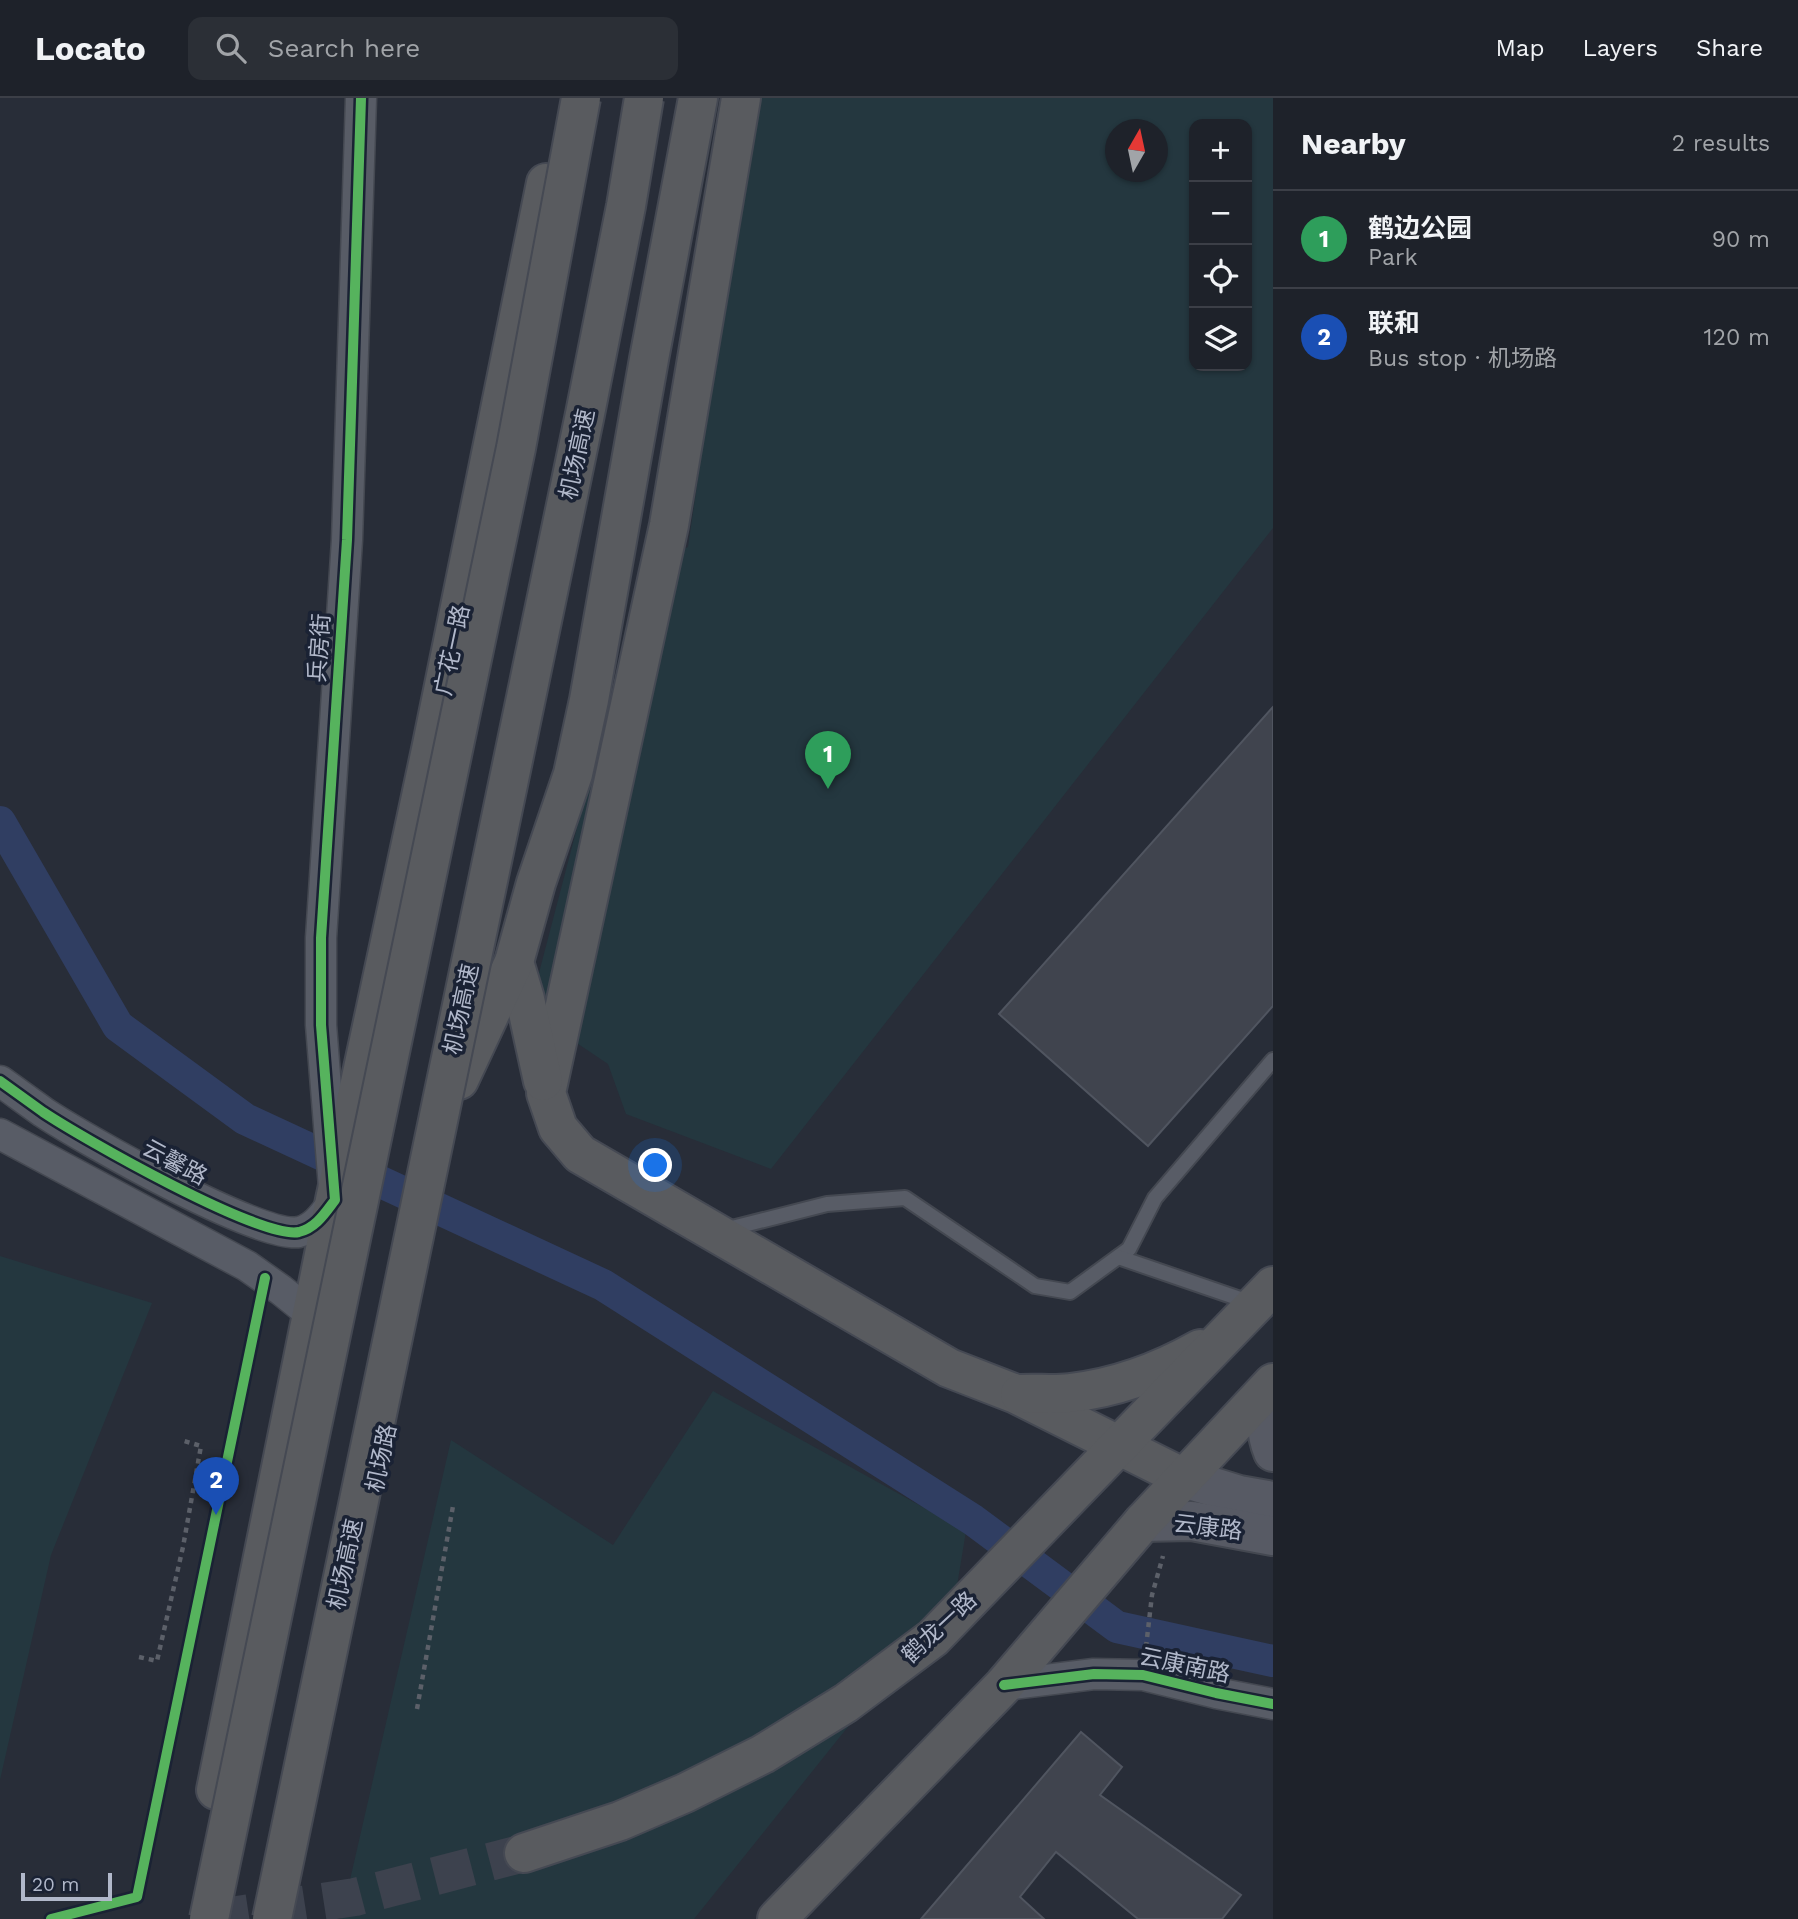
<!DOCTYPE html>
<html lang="en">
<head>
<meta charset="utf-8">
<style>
  :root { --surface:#1e222a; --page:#2b2f36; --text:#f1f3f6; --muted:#a1a4a8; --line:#3c3f47; --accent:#818797 }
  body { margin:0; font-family:"Work Sans","Noto Sans SC",sans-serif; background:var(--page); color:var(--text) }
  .controls { position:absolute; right:21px; top:21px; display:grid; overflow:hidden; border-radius:14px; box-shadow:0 2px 5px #0004 }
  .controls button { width:63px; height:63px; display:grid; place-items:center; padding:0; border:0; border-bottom:2px solid var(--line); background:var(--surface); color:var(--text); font:35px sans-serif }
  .compass { position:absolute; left:1105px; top:21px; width:63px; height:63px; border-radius:50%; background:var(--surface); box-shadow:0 2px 5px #0004; rotate:9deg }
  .scale { position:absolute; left:21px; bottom:18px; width:91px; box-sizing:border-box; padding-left:7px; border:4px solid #b1b8ca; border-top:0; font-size:19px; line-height:24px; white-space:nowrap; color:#b1b8ca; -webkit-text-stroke:5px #1a2234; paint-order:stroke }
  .you { position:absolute; left:656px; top:1068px; width:24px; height:24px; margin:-18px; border:5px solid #fff; border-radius:50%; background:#1a73e8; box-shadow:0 0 0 10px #1a73e833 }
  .badge { display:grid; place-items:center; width:46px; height:46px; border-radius:50%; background:var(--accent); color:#fff; font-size:23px; font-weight:700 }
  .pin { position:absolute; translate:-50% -58px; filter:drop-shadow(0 2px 4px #0008) }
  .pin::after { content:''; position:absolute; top:37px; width:24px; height:21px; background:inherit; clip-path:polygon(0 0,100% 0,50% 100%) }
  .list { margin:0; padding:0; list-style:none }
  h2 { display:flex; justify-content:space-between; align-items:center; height:91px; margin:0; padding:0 28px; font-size:30px }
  h2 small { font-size:23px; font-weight:400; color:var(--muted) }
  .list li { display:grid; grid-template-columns:46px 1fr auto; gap:21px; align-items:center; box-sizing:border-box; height:98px; padding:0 28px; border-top:2px solid var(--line) }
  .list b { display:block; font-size:26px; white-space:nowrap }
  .list p { margin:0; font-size:23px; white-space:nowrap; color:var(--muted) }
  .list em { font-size:23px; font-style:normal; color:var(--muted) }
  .icon { flex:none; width:38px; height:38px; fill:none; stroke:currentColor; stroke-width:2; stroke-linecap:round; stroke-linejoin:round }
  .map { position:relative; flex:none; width:1273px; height:1821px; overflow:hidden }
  header { display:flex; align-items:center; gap:42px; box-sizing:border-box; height:98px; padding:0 35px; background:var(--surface); border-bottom:2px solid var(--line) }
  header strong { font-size:33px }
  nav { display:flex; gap:38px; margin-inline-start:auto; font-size:24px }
  .search { width:490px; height:63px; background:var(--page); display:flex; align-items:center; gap:18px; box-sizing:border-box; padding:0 24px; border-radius:14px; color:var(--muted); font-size:26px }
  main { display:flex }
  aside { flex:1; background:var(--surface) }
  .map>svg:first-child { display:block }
</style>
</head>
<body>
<header>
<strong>Locato</strong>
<div class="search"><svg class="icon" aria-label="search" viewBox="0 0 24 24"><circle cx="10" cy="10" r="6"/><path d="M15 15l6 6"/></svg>Search here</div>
<nav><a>Map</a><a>Layers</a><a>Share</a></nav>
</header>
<main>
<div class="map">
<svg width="1273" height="1821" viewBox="0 0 1273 1821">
  <rect width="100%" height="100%" fill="#282d38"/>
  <g fill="#24373f" fill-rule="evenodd">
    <path d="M 753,0 L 1273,0 L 1273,430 L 771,1071 L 626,1016 L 608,966 L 529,913 L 645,470 L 688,449 ZM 1194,26 L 1247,26 L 1247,268 L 1194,268 ZM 1115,32 L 1157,32 L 1157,74 L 1115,74 Z"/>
    <path d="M 0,1158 L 152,1205 L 51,1457 L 0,1682 Z"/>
    <path d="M 713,1293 L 966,1433 L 956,1494 L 694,1821 L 341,1821 L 451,1342 L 613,1447 Z"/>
  </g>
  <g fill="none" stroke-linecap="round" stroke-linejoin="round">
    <path stroke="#303e62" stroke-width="32" d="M 0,724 L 118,928 L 245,1021 L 603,1187 L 973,1422 L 1117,1529 L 1273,1563"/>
  </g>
  <g fill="#40444e" stroke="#505560" stroke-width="2">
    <path d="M 1273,609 L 1273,908 L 1148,1048 L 999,916 Z"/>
    <path d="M 1081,1634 L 1122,1669 L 1100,1697 L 1241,1797 L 1222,1821 L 1138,1821 L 1056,1754 L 1020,1799 L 1044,1821 L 921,1821 Z"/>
  </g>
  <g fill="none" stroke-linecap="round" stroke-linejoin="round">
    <path stroke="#3d424e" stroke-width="38" stroke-dasharray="38 19" stroke-linecap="butt" d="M 211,1821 L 355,1799 L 524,1755"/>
    <g stroke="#444851" stroke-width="18">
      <g id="lane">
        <path d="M 724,1132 L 827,1106 L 905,1100 L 1035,1188 L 1070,1194 L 1129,1151 L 1155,1100 L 1273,962"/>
        <path d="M 1118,1159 L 1252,1205"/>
      </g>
    </g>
    <g stroke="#444851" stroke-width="33">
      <g id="street">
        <path d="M 0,983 C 14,993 29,1004 43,1014 C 82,1040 261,1142 299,1134 C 316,1130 325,1115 335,1102 L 321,927 L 321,840 L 347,442 L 361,0"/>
        <path d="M 0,1036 L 247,1168 L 281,1192 L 312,1217"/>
        <path d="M 1004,1587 L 1094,1576 L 1143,1577 L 1216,1595 L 1273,1606"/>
      </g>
    </g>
    <g stroke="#444851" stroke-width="42">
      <g id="secondary">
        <path d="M 1273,1298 C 1265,1318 1265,1334 1273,1354"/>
        <path d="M 1184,1380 L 1239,1397 L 1273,1403"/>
        <path d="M 1143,1424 L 1192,1423 L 1273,1438"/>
      </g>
    </g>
    <g stroke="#454953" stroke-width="42">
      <g id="highway">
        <path d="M 741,0 L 669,427 L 546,995 L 558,1030 L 580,1056 L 949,1270 L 1016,1296 L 1184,1380"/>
        <path d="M 514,864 L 525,901 L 543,983"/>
        <path d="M 459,982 L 514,864 L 536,785 L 573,676 L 589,602 L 649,261 L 698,0"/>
        <path d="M 1020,1296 C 1037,1295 1054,1297 1070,1295 C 1115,1290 1161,1273 1200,1251"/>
        <path d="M 216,1692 L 335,1102 L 432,647 L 546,85"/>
        <path d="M 524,1755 L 620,1723 L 685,1695 L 763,1656 L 846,1605 L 933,1540 L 1273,1188"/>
        <path d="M 777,1821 L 1004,1587 L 1143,1424 L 1273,1285"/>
      </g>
    </g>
    <g stroke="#5c6069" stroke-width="4.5" stroke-dasharray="5 5" stroke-linecap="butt">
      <path d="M 1146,1549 L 1152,1497 L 1163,1458"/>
      <path d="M 139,1559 L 157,1563 L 183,1449 L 201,1348 L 184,1343"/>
      <path d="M 417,1611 L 453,1408"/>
    </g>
    <use href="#lane" stroke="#585c66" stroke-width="14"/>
    <use href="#street" stroke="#585c66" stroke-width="30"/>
    <use href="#secondary" stroke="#575a64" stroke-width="38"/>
    <use href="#highway" stroke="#595b5f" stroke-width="38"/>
    <g stroke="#454953" stroke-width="42" stroke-linecap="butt">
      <g id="highway-bridge">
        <path d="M 209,1821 L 516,350 L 581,0"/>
        <path d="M 272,1821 L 585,316 L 626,108 L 644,0"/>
      </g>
    </g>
    <use href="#highway-bridge" stroke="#595b5f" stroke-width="38"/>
    <g stroke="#1a2234" stroke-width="15">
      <g id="cycleway">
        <path d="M 0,983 C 14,993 29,1004 43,1014 C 82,1040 261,1142 299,1134 C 316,1130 325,1115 335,1102 L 321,927 L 321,840 L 347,442 L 361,0"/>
        <path d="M 1004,1587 L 1094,1576 L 1143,1577 L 1216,1595 L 1273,1606"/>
        <path d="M 51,1821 L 137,1799 L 265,1180"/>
      </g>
    </g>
    <use href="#cycleway" stroke="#56b35d" stroke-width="10"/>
  </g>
  <g text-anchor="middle" stroke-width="7" stroke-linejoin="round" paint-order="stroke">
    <g font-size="23" fill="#b1b8ca" stroke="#1a2234">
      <text transform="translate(577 356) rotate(-78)" y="8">机场高速</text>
      <text transform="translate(319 550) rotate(-86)" y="8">兵房街</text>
      <text transform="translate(452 552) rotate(-78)" y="8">广花一路</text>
      <text transform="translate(461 911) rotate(-78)" y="8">机场高速</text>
      <text transform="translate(175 1064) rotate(28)" y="8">云馨路</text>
      <text transform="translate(381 1360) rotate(-78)" y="8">机场路</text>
      <text transform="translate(1208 1429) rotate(7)" y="8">云康路</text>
      <text transform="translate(345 1466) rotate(-78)" y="8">机场高速</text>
      <text transform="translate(939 1529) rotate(-43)" y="8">鹤龙一路</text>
      <text transform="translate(1185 1567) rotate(12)" y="8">云康南路</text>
    </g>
  </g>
</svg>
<div class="controls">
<button>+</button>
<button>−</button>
<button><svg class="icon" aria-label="locate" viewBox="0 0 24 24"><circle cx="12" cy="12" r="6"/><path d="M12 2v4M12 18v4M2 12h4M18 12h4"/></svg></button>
<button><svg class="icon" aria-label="layers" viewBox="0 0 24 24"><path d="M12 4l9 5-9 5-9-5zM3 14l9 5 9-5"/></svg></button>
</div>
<svg class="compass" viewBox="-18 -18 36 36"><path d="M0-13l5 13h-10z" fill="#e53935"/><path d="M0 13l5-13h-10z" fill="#a1a4a8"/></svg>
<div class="scale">20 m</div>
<div class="you"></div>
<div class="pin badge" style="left:828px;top:691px;background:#2e9e5b">1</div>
<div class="pin badge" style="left:216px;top:1417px;background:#1a4fb4">2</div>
</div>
<aside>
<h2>Nearby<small>2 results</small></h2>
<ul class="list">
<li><span class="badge" style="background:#2e9e5b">1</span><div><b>鹤边公园</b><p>Park</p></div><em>90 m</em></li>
<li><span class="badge" style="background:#1a4fb4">2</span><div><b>联和</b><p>Bus stop · 机场路</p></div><em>120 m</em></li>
</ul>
</aside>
</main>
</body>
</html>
